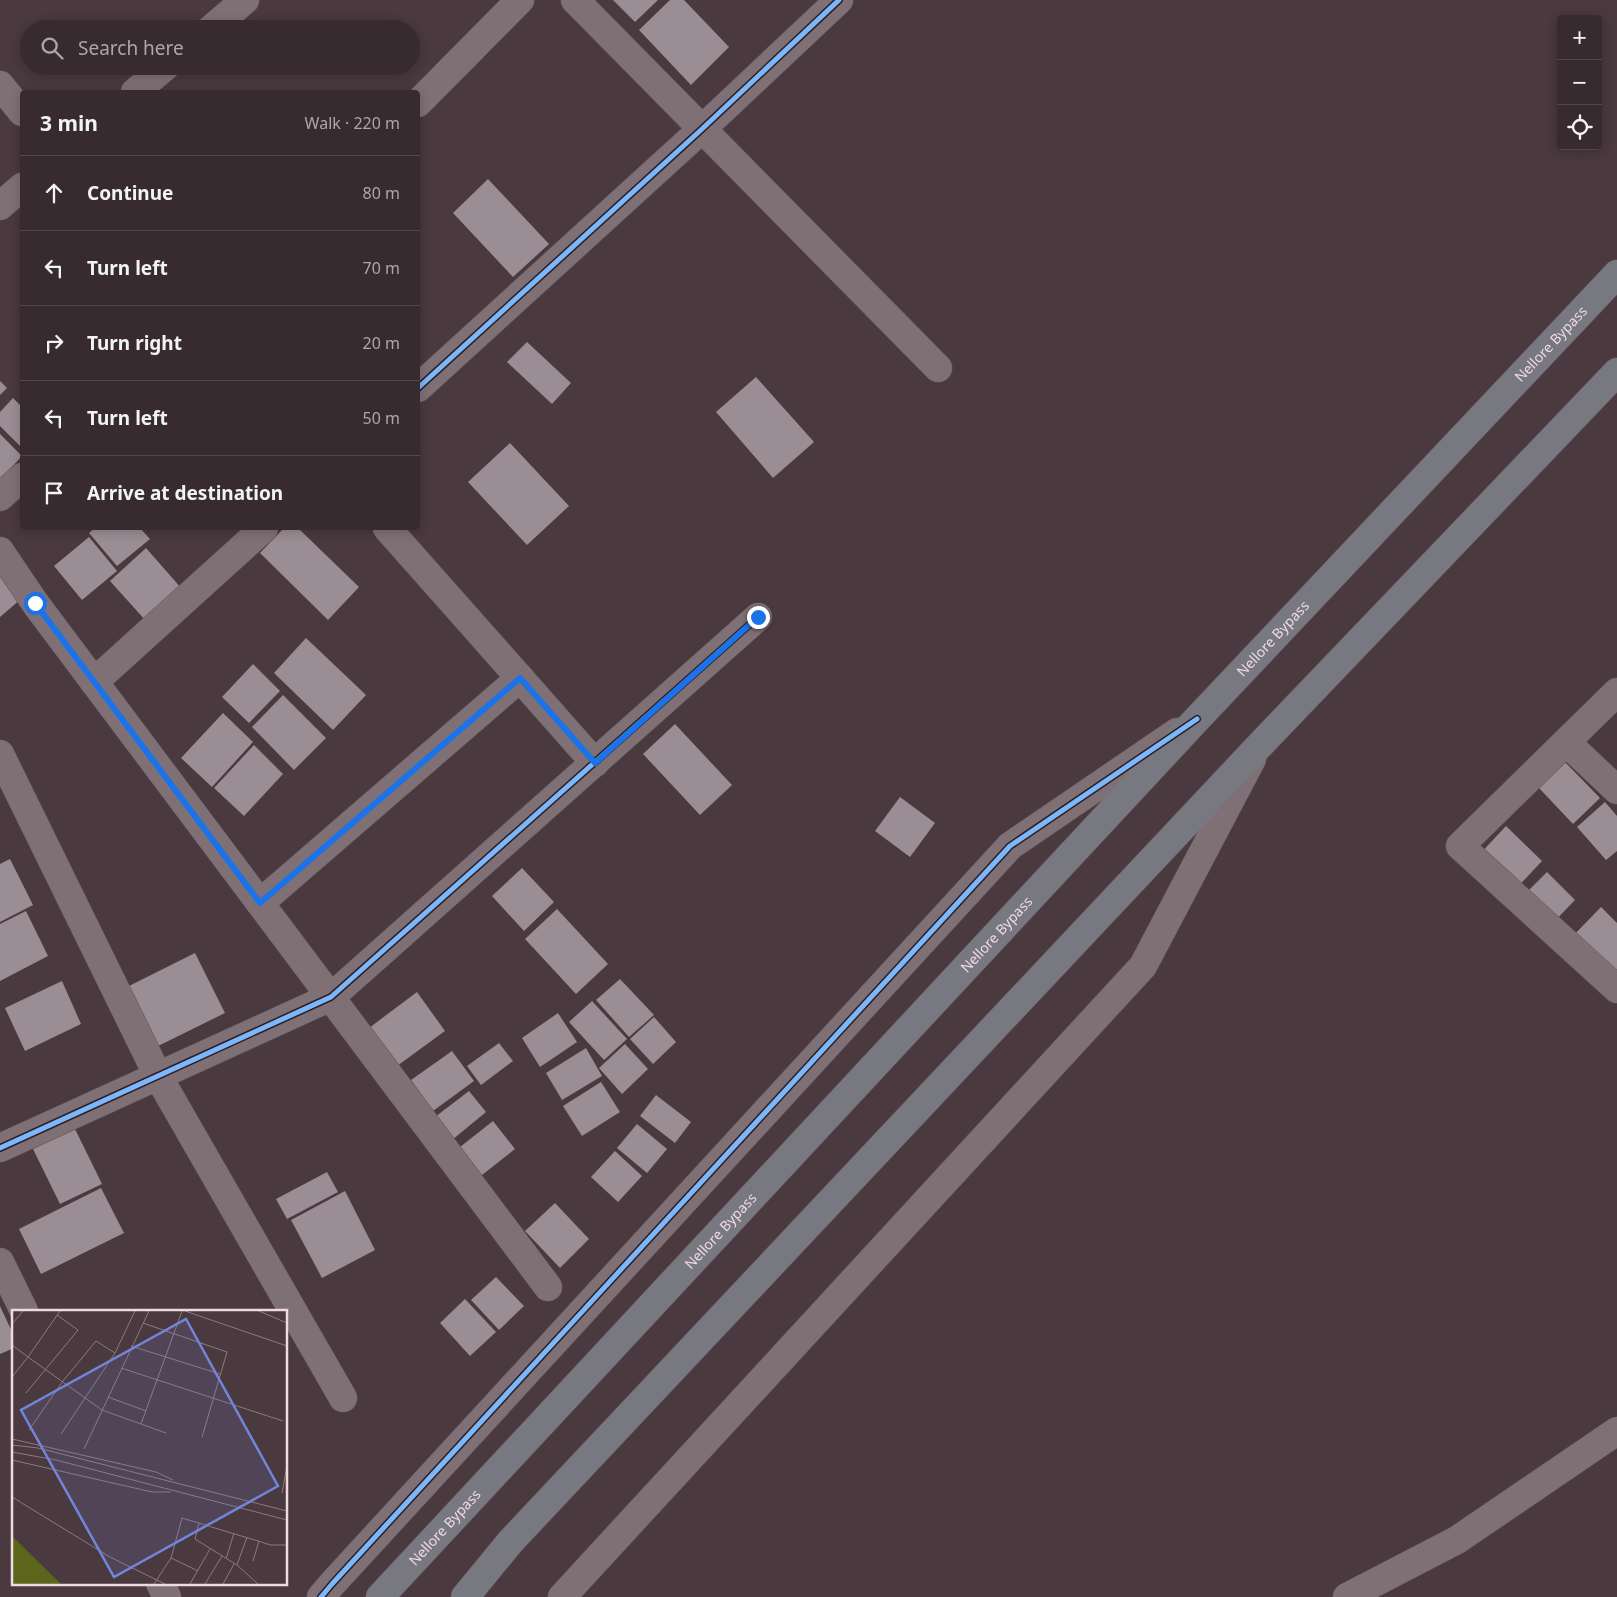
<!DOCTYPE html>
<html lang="en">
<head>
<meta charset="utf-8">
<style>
  :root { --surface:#382b2f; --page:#3f3337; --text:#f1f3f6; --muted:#aba7aa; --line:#52474b }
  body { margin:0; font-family:"Noto Sans",sans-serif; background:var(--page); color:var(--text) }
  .controls { position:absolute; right:15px; top:15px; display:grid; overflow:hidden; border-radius:5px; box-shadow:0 2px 12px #0003 }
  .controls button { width:45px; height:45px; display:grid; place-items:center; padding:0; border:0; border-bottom:1px solid var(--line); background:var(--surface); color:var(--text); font:25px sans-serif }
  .stop { position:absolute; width:15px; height:15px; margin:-11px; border:4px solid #1a73e8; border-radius:50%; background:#fff }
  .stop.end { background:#1a73e8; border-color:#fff; box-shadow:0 1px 5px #0008 }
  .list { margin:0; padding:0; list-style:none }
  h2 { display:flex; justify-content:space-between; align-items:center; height:65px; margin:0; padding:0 20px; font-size:21px }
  h2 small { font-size:16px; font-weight:400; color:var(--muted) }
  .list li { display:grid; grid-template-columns:32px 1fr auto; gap:15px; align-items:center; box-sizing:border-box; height:75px; padding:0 20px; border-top:1px solid var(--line) }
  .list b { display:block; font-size:19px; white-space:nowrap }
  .list em { font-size:16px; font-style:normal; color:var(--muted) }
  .icon { flex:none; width:28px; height:28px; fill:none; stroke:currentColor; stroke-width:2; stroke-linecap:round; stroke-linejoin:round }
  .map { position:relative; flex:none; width:1617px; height:1597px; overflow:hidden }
  .search { position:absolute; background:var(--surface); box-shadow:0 2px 12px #0003; left:20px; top:20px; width:400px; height:55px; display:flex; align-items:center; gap:12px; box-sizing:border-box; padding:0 18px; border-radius:28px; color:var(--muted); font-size:19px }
  .panel { position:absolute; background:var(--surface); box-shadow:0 2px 12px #0003; left:20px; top:90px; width:400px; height:440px; border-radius:5px }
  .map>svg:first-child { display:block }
</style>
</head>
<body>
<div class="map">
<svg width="1617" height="1597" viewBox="0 0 1617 1597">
  <rect width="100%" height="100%" fill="#4a393f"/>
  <g fill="#9b8d94">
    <path d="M 613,0 L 658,0 L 635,22 Z"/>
    <path d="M 670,0 L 684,0 L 729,47 L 691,85 L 639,30 Z"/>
    <path d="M 488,179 L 549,244 L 513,277 L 453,213 Z"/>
    <path d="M 527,342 L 571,383 L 552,404 L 507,362 Z"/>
    <path d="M 756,377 L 814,442 L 773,478 L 716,412 Z"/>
    <path d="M 0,381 L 7,388 L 0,395 Z"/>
    <path d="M 13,398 L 22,407 L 22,448 L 0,426 L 0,412 Z"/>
    <path d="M 0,434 L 22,456 L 0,480 Z"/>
    <path d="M 510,443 L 569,506 L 527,545 L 468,482 Z"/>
    <path d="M 95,528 L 140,528 L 150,539 L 117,566 L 89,533 Z"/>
    <path d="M 284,528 L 298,528 L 359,587 L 328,620 L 260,553 Z"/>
    <path d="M 89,537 L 117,571 L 82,600 L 54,566 Z"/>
    <path d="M 146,548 L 182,589 L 146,621 L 110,581 Z"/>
    <path d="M 0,574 L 21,599 L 0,617 Z"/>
    <path d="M 306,638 L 366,695 L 333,730 L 274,673 Z"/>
    <path d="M 253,664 L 280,691 L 249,723 L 222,697 Z"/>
    <path d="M 283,695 L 326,738 L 294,770 L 252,727 Z"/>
    <path d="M 223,713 L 253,742 L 212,787 L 181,758 Z"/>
    <path d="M 675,724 L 732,785 L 700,815 L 643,754 Z"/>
    <path d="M 254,745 L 283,774 L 244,816 L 214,788 Z"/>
    <path d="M 1564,761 L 1600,798 L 1573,824 L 1538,787 Z"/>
    <path d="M 900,797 L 935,823 L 910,857 L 875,831 Z"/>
    <path d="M 1605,802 L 1617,816 L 1617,851 L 1606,860 L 1577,827 Z"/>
    <path d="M 1506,826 L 1542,861 L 1513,892 L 1477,857 Z"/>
    <path d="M 10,859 L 33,905 L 0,922 L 0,864 Z"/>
    <path d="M 522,868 L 554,902 L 524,931 L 492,896 Z"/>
    <path d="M 1547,872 L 1575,900 L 1548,928 L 1519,900 Z"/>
    <path d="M 1601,907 L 1617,923 L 1617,974 L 1568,941 Z"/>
    <path d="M 557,909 L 608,964 L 576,994 L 525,939 Z"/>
    <path d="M 26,911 L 48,956 L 0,981 L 0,924 Z"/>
    <path d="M 195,953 L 225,1013 L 150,1050 L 121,990 Z"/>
    <path d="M 620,979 L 654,1015 L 629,1037 L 596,1000 Z"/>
    <path d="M 62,981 L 81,1024 L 25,1051 L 5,1008 Z"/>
    <path d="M 417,992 L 445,1031 L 397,1066 L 369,1028 Z"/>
    <path d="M 592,1001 L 627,1039 L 604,1060 L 569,1022 Z"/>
    <path d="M 558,1013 L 577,1042 L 540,1067 L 522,1038 Z"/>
    <path d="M 654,1017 L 676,1042 L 653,1064 L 630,1039 Z"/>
    <path d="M 499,1043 L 513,1061 L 481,1085 L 467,1066 Z"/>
    <path d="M 625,1044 L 648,1069 L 622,1094 L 599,1068 Z"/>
    <path d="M 586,1048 L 602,1076 L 562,1100 L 546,1073 Z"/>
    <path d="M 452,1051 L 474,1081 L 433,1111 L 411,1080 Z"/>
    <path d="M 601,1082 L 620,1112 L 582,1136 L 563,1106 Z"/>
    <path d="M 469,1091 L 486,1112 L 452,1140 L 435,1117 Z"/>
    <path d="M 656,1095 L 691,1122 L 675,1143 L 640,1116 Z"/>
    <path d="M 493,1121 L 515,1149 L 482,1175 L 460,1147 Z"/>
    <path d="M 637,1124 L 667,1149 L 647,1173 L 617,1148 Z"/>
    <path d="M 75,1129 L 102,1184 L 60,1204 L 33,1149 Z"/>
    <path d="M 615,1151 L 642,1176 L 618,1202 L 591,1177 Z"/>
    <path d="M 327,1172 L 338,1192 L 287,1219 L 276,1199 Z"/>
    <path d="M 101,1188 L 124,1233 L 41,1274 L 19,1229 Z"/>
    <path d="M 345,1191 L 375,1250 L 322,1278 L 291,1220 Z"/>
    <path d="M 555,1203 L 589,1239 L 560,1268 L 525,1231 Z"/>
    <path d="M 496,1277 L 524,1306 L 499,1330 L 471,1300 Z"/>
    <path d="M 465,1299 L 496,1332 L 470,1356 L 440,1323 Z"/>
    <path d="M 0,1306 L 14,1336 L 14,1348 L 0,1354 Z"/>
  </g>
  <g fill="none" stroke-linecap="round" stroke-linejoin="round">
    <g stroke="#66565b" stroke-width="29">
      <g id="minor">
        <path d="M 575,0 L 938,368"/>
        <path d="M 211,29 L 245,0"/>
        <path d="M 0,85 L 22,112"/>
        <path d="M 135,92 L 166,66"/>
        <path d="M 418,103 L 520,0"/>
        <path d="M 0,206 L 22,187"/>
        <path d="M 418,388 L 702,129 L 839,0"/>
        <path d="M 0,497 L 22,477"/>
        <path d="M 387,528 L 595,763"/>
        <path d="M 0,551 L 35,603 L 548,1287"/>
        <path d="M 94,682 L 264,528"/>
        <path d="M 1617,692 L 1460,846 L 1617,989"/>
        <path d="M 1566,742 L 1617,790"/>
        <path d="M 0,754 L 158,1076 L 343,1398"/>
        <path d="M 260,903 L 520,678"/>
        <path d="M 0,1148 L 331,997 L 758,617"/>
        <path d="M 0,1262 L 24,1311"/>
        <path d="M 160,1583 L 167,1597"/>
        <path d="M 321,1597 L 332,1584 L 1010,846 L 1177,732"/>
        <path d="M 562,1597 L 1143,966 L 1252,759"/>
        <path d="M 1347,1597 L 1457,1540 L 1617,1431"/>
      </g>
    </g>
    <g stroke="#66565b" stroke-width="29">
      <g id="highway">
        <path id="s1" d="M 380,1597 L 1197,719 L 1617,274"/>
        <path d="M 465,1597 L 511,1541 L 1260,745 L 1617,372"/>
      </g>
    </g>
    <use href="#minor" stroke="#7f7075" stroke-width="28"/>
    <use href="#highway" stroke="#787880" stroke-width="28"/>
    <g stroke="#2d1e23" stroke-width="8">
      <g id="cycleway">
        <path d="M 418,388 L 702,129 L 839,0"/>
        <path d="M 0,1148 L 331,997 L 758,617"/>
        <path d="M 321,1597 L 332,1584 L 1010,846 L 1197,719"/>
      </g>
    </g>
    <use href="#cycleway" stroke="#7ab7fb" stroke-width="5"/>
  </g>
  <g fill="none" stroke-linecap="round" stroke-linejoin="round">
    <path stroke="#1a73e8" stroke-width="6" d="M 35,603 L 260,903 L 520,678 L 595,763 L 758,617"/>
  </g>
  <g text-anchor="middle" stroke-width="5" stroke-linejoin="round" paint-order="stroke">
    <g font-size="14" fill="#f0dae0" stroke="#2d1e23">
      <text dy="5" stroke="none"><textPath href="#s1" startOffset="1715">Nellore Bypass</textPath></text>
      <text dy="5" stroke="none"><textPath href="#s1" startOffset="1310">Nellore Bypass</textPath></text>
      <text dy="5" stroke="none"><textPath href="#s1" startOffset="905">Nellore Bypass</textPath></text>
      <text dy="5" stroke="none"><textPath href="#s1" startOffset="500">Nellore Bypass</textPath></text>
      <text dy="5" stroke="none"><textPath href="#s1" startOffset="95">Nellore Bypass</textPath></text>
    </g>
  </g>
  <g transform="translate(12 1310)">
    <rect width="275" height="275" fill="#4a393f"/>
    <path d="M 0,226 L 49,274 L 0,274 Z" fill="#5b661c"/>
    <path fill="none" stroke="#8c797f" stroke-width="1" d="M 48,1 L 16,47 L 90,100 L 154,123M 173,1 L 275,36M 247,1 L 275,13M 131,13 L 215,42 L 190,127M 0,14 L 11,1M 0,35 L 16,47 L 0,67M 119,36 L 208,64M 109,58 L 271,111M 14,83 L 66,20 L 45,5M 96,87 L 134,101M 129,114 L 170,1M 17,120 L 51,71 L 84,31 L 103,43M 49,124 L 103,43 L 123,1M 0,129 L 144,162 L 161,170M 0,135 L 26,138 L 275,201M 72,139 L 137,1M 0,142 L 44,150 L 275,210M 0,150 L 140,182 L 159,182M 270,183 L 275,156M 0,187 L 98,247 L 153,274M 187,213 L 183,229 L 225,255 L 246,274M 159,248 L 186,261M 214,249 L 222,223M 241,251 L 247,231M 225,255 L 235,227M 142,274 L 159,248 L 170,208 L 259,235 L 275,235M 178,274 L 198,239M 193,274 L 210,246M 211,274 L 222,254"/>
    <path fill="#7186db" fill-opacity="0.15" stroke="#7186db" stroke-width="2.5" d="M 174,9 L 266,176 L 102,267 L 9,100 Z"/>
    <rect width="275" height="275" fill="none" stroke="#f0dae0" stroke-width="2.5"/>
  </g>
</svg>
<div class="controls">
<button>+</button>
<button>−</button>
<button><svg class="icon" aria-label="locate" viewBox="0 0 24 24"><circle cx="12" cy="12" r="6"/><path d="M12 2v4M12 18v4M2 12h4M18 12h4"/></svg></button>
</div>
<div class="stop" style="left:35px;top:603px"></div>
<div class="stop end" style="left:758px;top:617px"></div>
<div class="search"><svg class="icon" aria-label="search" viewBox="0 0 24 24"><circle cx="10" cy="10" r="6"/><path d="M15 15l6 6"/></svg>Search here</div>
<section class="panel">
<h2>3 min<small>Walk · 220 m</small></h2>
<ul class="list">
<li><svg class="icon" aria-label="ahead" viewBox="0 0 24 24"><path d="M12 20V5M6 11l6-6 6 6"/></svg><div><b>Continue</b></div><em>80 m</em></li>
<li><svg class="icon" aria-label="left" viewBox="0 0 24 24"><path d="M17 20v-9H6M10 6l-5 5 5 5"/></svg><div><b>Turn left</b></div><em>70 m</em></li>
<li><svg class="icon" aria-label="right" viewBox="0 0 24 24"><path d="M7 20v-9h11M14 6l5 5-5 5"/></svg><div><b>Turn right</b></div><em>20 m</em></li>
<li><svg class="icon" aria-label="left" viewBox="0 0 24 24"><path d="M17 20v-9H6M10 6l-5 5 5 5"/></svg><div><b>Turn left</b></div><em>50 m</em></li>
<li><svg class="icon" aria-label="arrive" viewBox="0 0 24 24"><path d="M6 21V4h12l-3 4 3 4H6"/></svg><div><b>Arrive at destination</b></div></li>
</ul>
</section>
</div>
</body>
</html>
